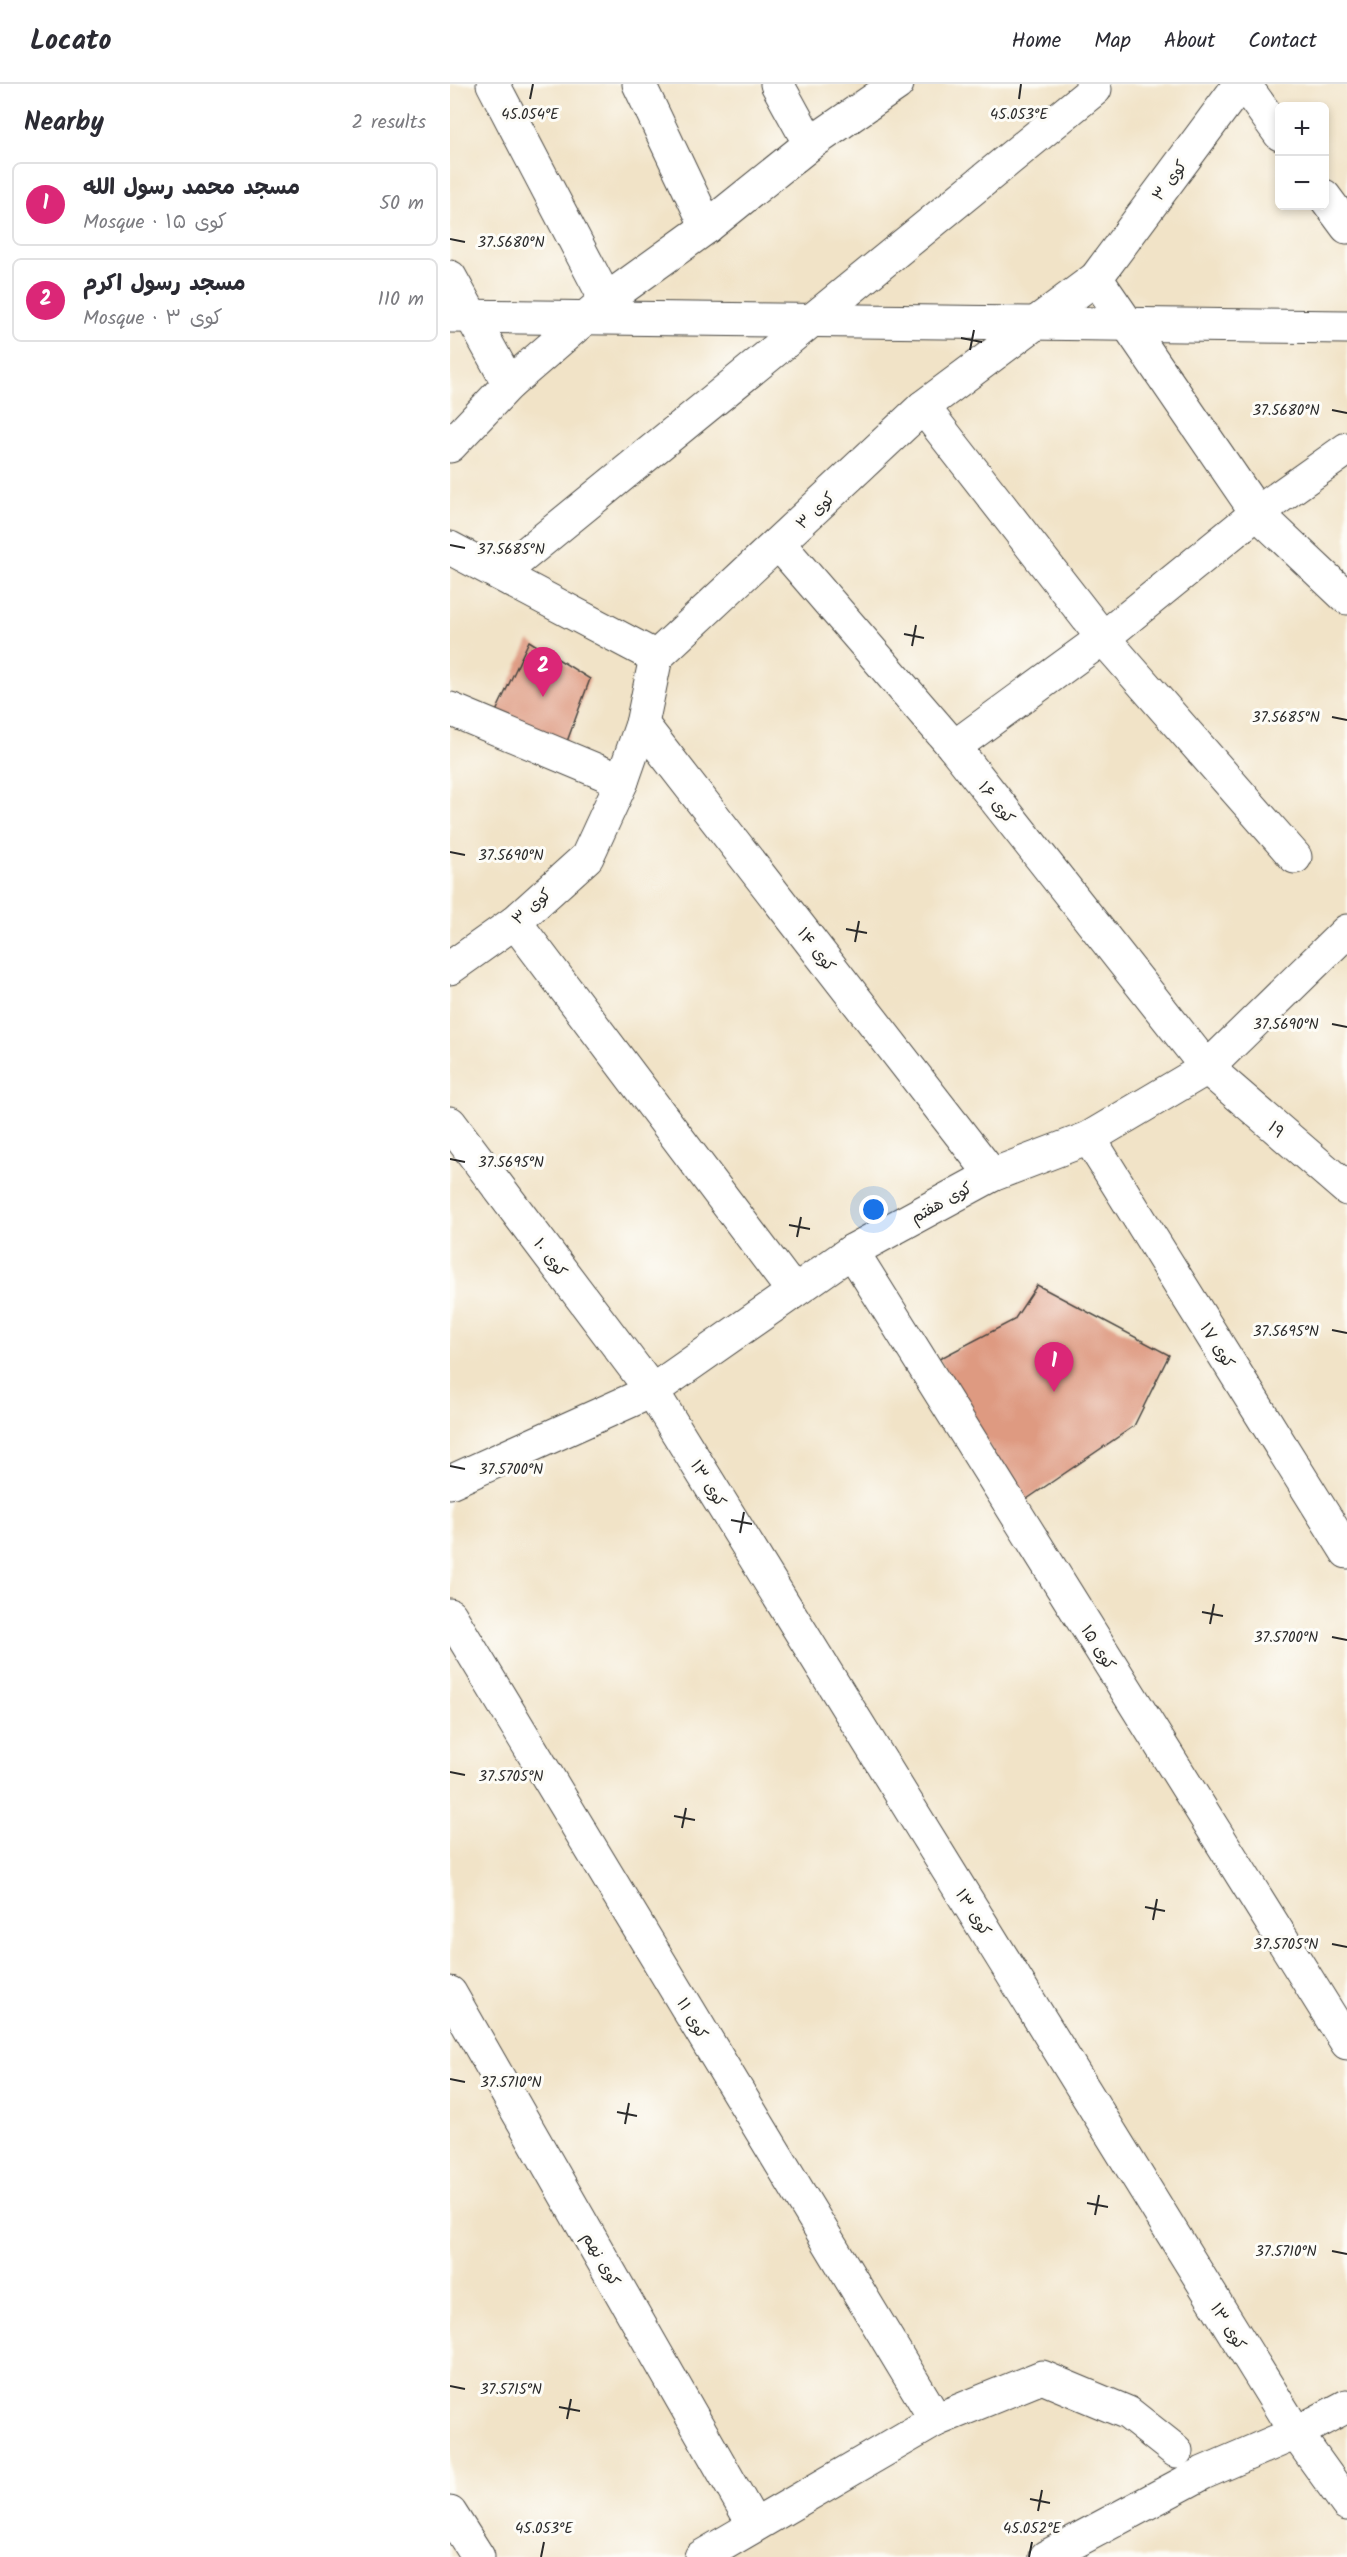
<!DOCTYPE html>
<html lang="en">
<head>
<meta charset="utf-8">
<style>
  :root { --surface:#fff; --page:#f7f7f7; --text:#2b2b33; --muted:#7c7c81; --line:#e1e1e2; --accent:#db2777 }
  body { margin:0; font-family:Kalam,"Playpen Sans Arabic",sans-serif; background:var(--page); color:var(--text) }
  .controls { position:absolute; right:18px; top:18px; display:grid; overflow:hidden; border-radius:9px; box-shadow:0 3px 9px #0003 }
  .controls button { width:54px; height:54px; display:grid; place-items:center; padding:0; border:0; border-bottom:2px solid var(--line); background:var(--surface); color:var(--text); font:30px sans-serif }
  .you { position:absolute; left:424px; top:1126px; width:21px; height:21px; margin:-15px; border:4px solid #fff; border-radius:50%; background:#1a73e8; box-shadow:0 0 0 9px #1a73e833 }
  .badge { display:grid; place-items:center; width:39px; height:39px; border-radius:50%; background:var(--accent); color:#fff; font-size:20px; font-weight:700 }
  .pin { position:absolute; translate:-50% -50px; filter:drop-shadow(0 2px 3px #0008) }
  .pin::after { content:''; position:absolute; top:32px; width:21px; height:18px; background:inherit; clip-path:polygon(0 0,100% 0,50% 100%) }
  .list { margin:0; padding:0; list-style:none }
  h2 { display:flex; justify-content:space-between; align-items:center; height:78px; margin:0; padding:0 24px; font-size:26px }
  h2 small { font-size:20px; font-weight:400; color:var(--muted) }
  .list li { display:grid; grid-template-columns:39px 1fr auto; gap:18px; align-items:center; box-sizing:border-box; height:84px; margin:0 12px 12px; padding:0 12px; border:2px solid var(--line); border-radius:9px }
  .list b { display:block; font-size:22px; white-space:nowrap }
  .list p { margin:0; font-size:20px; white-space:nowrap; color:var(--muted) }
  .list em { font-size:20px; font-style:normal; color:var(--muted) }
  .map { position:relative; flex:none; width:897px; height:2473px; overflow:hidden }
  header { display:flex; align-items:center; gap:36px; box-sizing:border-box; height:84px; padding:0 30px; background:var(--surface); border-bottom:2px solid var(--line) }
  header strong { font-size:28px }
  nav { display:flex; gap:33px; margin-inline-start:auto; font-size:21px }
  main { display:flex }
  aside { flex:1; background:var(--surface) }
  .map>svg:first-child { display:block }
</style>
</head>
<body>
<header>
<strong>Locato</strong>
<nav><a>Home</a><a>Map</a><a>About</a><a>Contact</a></nav>
</header>
<main>
<aside>
<h2>Nearby<small>2 results</small></h2>
<ul class="list">
<li><span class="badge">1</span><div><b>مسجد محمد رسول الله</b><p>Mosque · کوی ۱۵</p></div><em>50 m</em></li>
<li><span class="badge">2</span><div><b>مسجد رسول اکرم</b><p>Mosque · کوی ۳</p></div><em>110 m</em></li>
</ul>
</aside>
<div class="map">
<svg width="897" height="2473" viewBox="0 0 897 2473">
  <rect width="100%" height="100%" fill="#fdfcf7"/>
  <filter id="ink" filterUnits="userSpaceOnUse"><feTurbulence type="fractalNoise" baseFrequency=".0167" numOctaves="2"/><feDisplacementMap in="SourceGraphic" scale="12" xChannelSelector="R" yChannelSelector="G"/><feConvolveMatrix kernelMatrix="1 2 1 2 8 2 1 2 1" color-interpolation-filters="sRGB"/></filter>
  <filter id="wash" filterUnits="userSpaceOnUse"><feTurbulence type="fractalNoise" baseFrequency=".008" numOctaves="4" result="noise"/><feDisplacementMap in="SourceGraphic" scale="24" xChannelSelector="R" yChannelSelector="G"/><feGaussianBlur stdDeviation="1.35" result="paint"/><feColorMatrix in="noise" values="0 0 0 0 0 0 0 0 0 0 0 0 0 0 0 0 0 1.4 0 .05"/><feComposite in="paint" operator="in"/></filter>
  <g filter="url(#wash)">
    <rect width="100%" height="100%" fill="#f1e3c7"/>
    <g id="blocks">
      <g fill="#de9a81">
        <path d="M 79,557 L 140,595 L 115,663 L 44,632 Z"/>
        <path d="M 587,1201 L 719,1271 L 684,1342 L 571,1419 L 489,1275 L 564,1236 Z"/>
      </g>
    </g>
  </g>
  <g filter="url(#ink)">
    <use href="#blocks" fill-opacity="0" stroke="#494742" stroke-width="1.5"/>
    <g fill="none" stroke-linecap="round" stroke-linejoin="round">
      <g stroke="#494742" stroke-width="35">
        <g id="minor">
          <path d="M 43,0 L 156,216"/>
          <path d="M 189,0 L 257,143"/>
          <path d="M 327,0 L 360,60"/>
          <path d="M 794,0 L 830,50"/>
          <path d="M 874,112 L 897,143"/>
          <path d="M 0,193 L 59,300"/>
          <path d="M 646,194 L 807,429 L 897,514"/>
          <path d="M 0,232 L 897,243"/>
          <path d="M 473,323 L 653,554 L 845,773"/>
          <path d="M 0,362 L 59,300 L 156,216 L 257,143 L 360,60 L 447,0"/>
          <path d="M 329,460 L 504,663 L 757,984 L 897,1105"/>
          <path d="M 0,464 L 206,573"/>
          <path d="M 51,490 L 645,5 L 642,0"/>
          <path d="M 0,625 L 172,697"/>
          <path d="M 192,640 L 542,1091"/>
          <path d="M 504,663 L 653,554 L 807,429 L 897,365"/>
          <path d="M 65,838 L 343,1207"/>
          <path d="M 0,884 L 65,838 L 137,773 L 172,697 L 192,640 L 206,573 L 473,323 L 646,194 L 790,0"/>
          <path d="M 0,1039 L 202,1307 L 846,2349 L 897,2420"/>
          <path d="M 639,1054 L 897,1468"/>
          <path d="M 402,1167 L 897,1959"/>
          <path d="M 0,1398 L 202,1307 L 402,1167 L 542,1091 L 639,1054 L 757,984 L 897,847"/>
          <path d="M 0,1531 L 486,2336"/>
          <path d="M 0,1909 L 304,2441"/>
          <path d="M 0,2429 L 28,2473"/>
          <path d="M 251,2473 L 486,2336 L 592,2293 L 678,2329 L 726,2367"/>
          <path d="M 596,2473 L 753,2389 L 846,2349 L 897,2322"/>
        </g>
      </g>
      <use href="#minor" stroke="#fff" stroke-width="33"/>
    </g>
  </g>
  <path fill="none" stroke="#2b2b2b" stroke-width="2" d="M 80,15 L 83,0M 569,15 L 571,0M 0,155 L 15,158M 511,254 L 532,258M 520,266 L 524,246M 882,326 L 897,329M 0,461 L 15,464M 454,550 L 474,554M 462,562 L 466,541M 882,633 L 897,636M 0,768 L 15,771M 396,845 L 417,849M 405,858 L 409,837M 882,940 L 897,943M 0,1075 L 15,1078M 339,1141 L 360,1145M 347,1153 L 351,1133M 882,1246 L 897,1249M 0,1382 L 15,1385M 281,1436 L 302,1440M 290,1449 L 294,1428M 752,1528 L 773,1532M 760,1540 L 764,1520M 882,1553 L 897,1556M 0,1688 L 15,1691M 224,1732 L 245,1736M 232,1744 L 236,1724M 695,1823 L 715,1827M 703,1836 L 707,1815M 882,1860 L 897,1863M 0,1995 L 15,1998M 167,2028 L 187,2032M 175,2040 L 179,2019M 637,2119 L 658,2123M 645,2131 L 649,2111M 882,2167 L 897,2170M 0,2302 L 15,2305M 109,2323 L 130,2327M 117,2335 L 121,2315M 580,2415 L 600,2419M 588,2427 L 592,2406M 91,2473 L 94,2458M 579,2473 L 582,2458"/>
  <g text-anchor="middle" stroke-width="6" stroke-linejoin="round" paint-order="stroke">
    <g font-size="16" fill="#2b2b2b" stroke="#fdfcf7">
      <text transform="translate(719 96) rotate(-53)" y="6">کوی ۳</text>
      <text transform="translate(365 426) rotate(-43)" y="6">کوی ۳</text>
      <text transform="translate(547 718) rotate(52)" y="6">کوی ۱۶</text>
      <text transform="translate(81 822) rotate(-41)" y="6">کوی ۳</text>
      <text transform="translate(367 865) rotate(52)" y="6">کوی ۱۴</text>
      <text transform="translate(827 1045) rotate(41)" y="6">۱۹</text>
      <text transform="translate(491 1118) rotate(-29)" y="6">کوی هفتم</text>
      <text transform="translate(101 1173) rotate(53)" y="6">کوی ۱۰</text>
      <text transform="translate(768 1261) rotate(58)" y="6">کوی ۱۷</text>
      <text transform="translate(259 1399) rotate(58)" y="6">کوی ۱۳</text>
      <text transform="translate(649 1563) rotate(58)" y="6">کوی ۱۵</text>
      <text transform="translate(524 1828) rotate(58)" y="6">کوی ۱۳</text>
      <text transform="translate(243 1934) rotate(59)" y="6">کوی ۱۱</text>
      <text transform="translate(152 2175) rotate(60)" y="6">کوی نهم</text>
      <text transform="translate(779 2242) rotate(58)" y="6">کوی ۱۳</text>
    </g>
  </g>
  <g font-size="15" text-anchor="middle" fill="#2b2b2b" stroke="#fdfcf7" stroke-width="6" stroke-linejoin="round" paint-order="stroke">
    <text x="80" y="35">45.054°E</text>
    <text x="569" y="35">45.053°E</text>
    <text x="61" y="163">37.5680°N</text>
    <text x="836" y="331">37.5680°N</text>
    <text x="61" y="470">37.5685°N</text>
    <text x="836" y="638">37.5685°N</text>
    <text x="61" y="776">37.5690°N</text>
    <text x="836" y="945">37.5690°N</text>
    <text x="61" y="1083">37.5695°N</text>
    <text x="836" y="1252">37.5695°N</text>
    <text x="61" y="1390">37.5700°N</text>
    <text x="836" y="1558">37.5700°N</text>
    <text x="61" y="1697">37.5705°N</text>
    <text x="836" y="1865">37.5705°N</text>
    <text x="61" y="2003">37.5710°N</text>
    <text x="836" y="2172">37.5710°N</text>
    <text x="61" y="2310">37.5715°N</text>
    <text x="94" y="2449">45.053°E</text>
    <text x="582" y="2449">45.052°E</text>
  </g>
</svg>
<div class="controls">
<button>+</button>
<button>−</button>
</div>
<div class="you"></div>
<div class="pin badge" style="left:604px;top:1308px">1</div>
<div class="pin badge" style="left:93px;top:613px">2</div>
</div>
</main>
</body>
</html>
